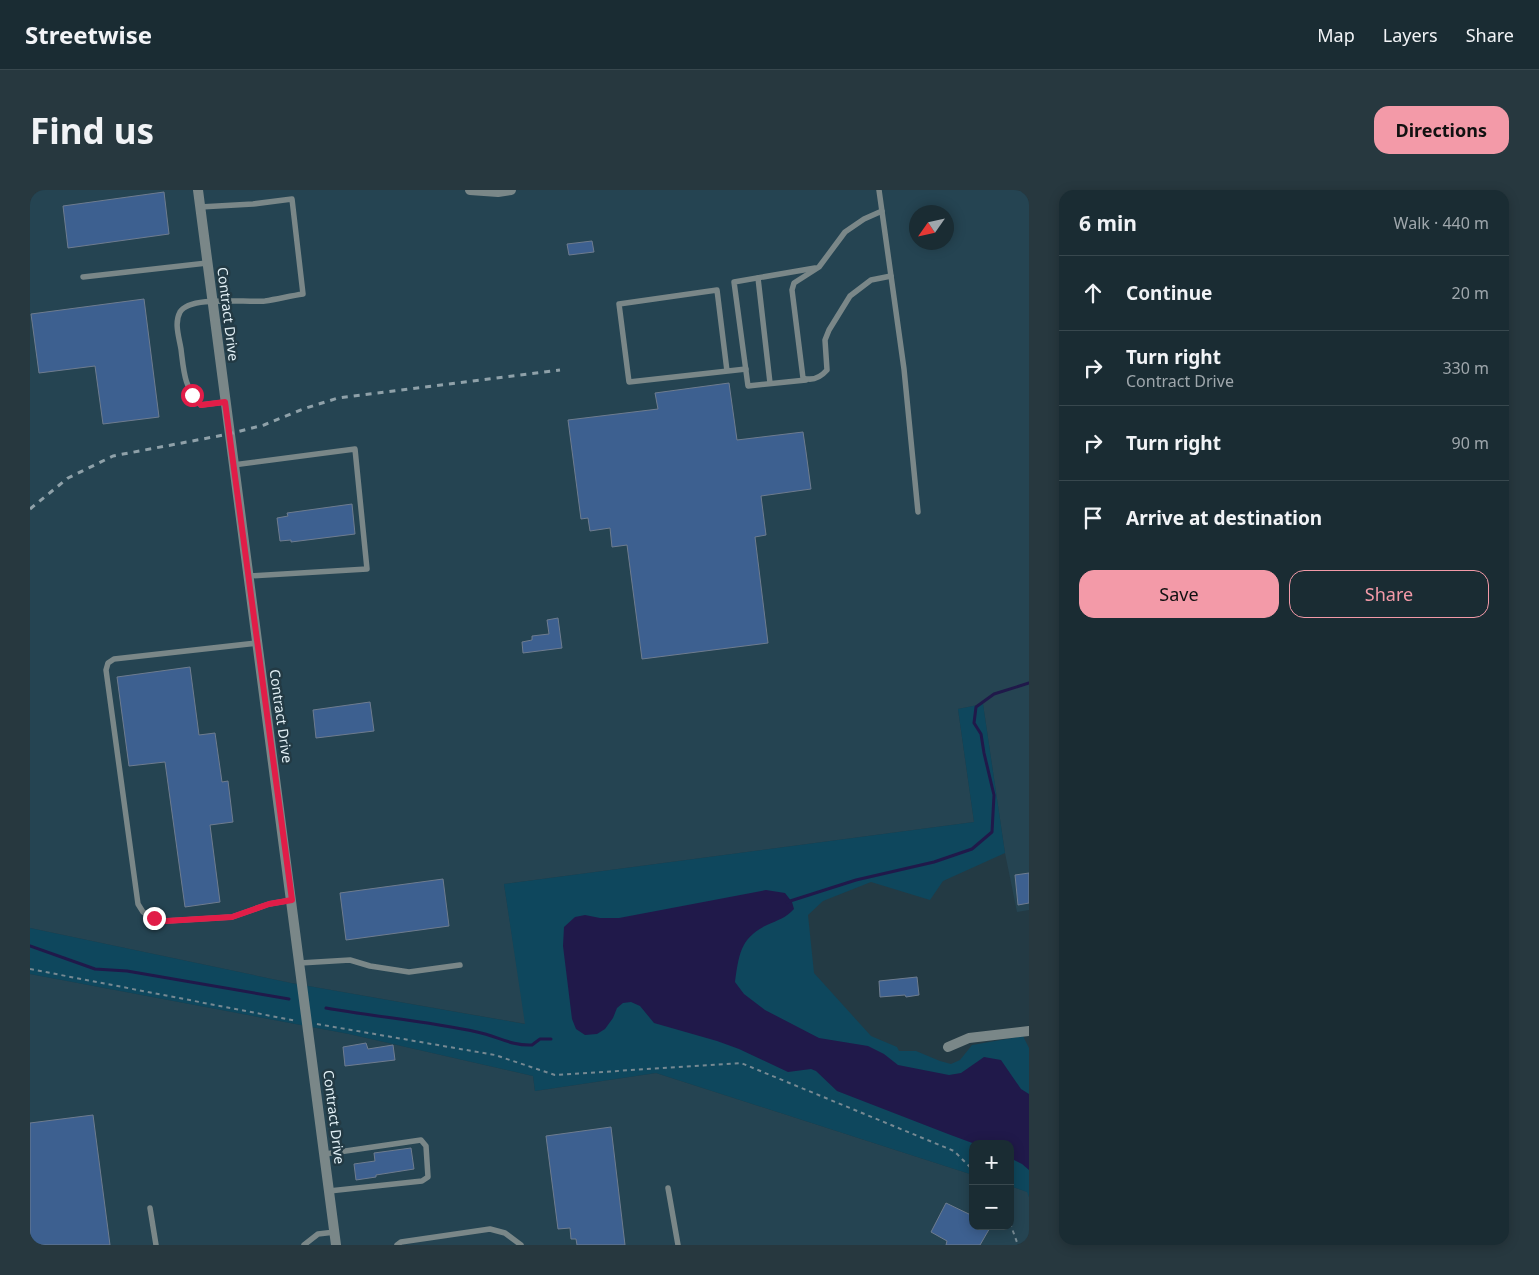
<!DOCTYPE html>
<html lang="en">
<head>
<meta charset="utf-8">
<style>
  :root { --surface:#1a2c33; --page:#27383f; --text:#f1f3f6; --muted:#9fa7ac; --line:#38484e; --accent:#f39aa8 }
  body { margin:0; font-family:"Noto Sans",sans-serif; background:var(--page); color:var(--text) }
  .controls { position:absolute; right:15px; bottom:15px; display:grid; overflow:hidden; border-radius:10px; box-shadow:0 2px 12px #0003 }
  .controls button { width:45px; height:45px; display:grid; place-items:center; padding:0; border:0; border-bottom:1px solid var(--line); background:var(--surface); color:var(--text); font:25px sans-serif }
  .compass { position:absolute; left:879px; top:15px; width:45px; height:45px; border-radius:50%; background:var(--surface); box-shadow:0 2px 12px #0003; rotate:236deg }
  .stop { position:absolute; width:15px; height:15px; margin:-11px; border:4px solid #e11d48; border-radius:50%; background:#fff }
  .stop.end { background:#e11d48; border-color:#fff; box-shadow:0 1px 5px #0008 }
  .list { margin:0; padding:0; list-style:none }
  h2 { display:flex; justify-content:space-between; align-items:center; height:65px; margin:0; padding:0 20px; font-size:21px }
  h2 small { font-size:16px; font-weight:400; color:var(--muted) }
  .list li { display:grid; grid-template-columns:32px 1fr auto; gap:15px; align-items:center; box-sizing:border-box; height:75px; padding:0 20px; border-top:1px solid var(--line) }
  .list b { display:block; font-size:19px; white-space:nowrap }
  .list p { margin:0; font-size:16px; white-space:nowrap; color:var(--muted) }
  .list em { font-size:16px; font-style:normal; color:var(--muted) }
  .actions { display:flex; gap:10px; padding:15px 20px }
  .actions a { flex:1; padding:11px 0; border:1px solid var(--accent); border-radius:15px; text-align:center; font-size:18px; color:var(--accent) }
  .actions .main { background:var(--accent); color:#111 }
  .icon { flex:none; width:28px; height:28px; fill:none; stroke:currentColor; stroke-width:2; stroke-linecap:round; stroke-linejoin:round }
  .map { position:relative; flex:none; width:999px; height:1055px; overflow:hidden; border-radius:15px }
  header { display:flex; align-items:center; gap:30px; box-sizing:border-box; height:70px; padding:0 25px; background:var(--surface); border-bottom:1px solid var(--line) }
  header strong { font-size:24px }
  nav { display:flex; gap:28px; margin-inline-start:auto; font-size:18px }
  .intro { display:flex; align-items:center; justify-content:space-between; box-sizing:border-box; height:120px; padding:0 30px }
  h1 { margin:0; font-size:35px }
  .button { padding:12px 22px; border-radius:15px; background:var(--accent); color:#111; font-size:18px; font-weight:700 }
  main { display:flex; gap:30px; padding:0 30px }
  aside { flex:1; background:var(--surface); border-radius:15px; box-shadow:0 2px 12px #0003 }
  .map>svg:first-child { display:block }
</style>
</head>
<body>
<header>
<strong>Streetwise</strong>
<nav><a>Map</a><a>Layers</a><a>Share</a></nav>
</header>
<div class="intro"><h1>Find us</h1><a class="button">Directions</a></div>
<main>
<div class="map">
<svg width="999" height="1055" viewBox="0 0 999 1055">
  <rect width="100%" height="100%" fill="#233a44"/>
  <g fill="#254452" fill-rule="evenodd">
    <path d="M 0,0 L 999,0 L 999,720 L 987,722 L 975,663 L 953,514 L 928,519 L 944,632 L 474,694 L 496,834 L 261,793 L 0,738 ZM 886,22 L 916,22 L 916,52 L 886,52 Z"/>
    <path d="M 0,784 L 319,844 L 503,886 L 505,901 L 626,883 L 943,985 L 943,1036 L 980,1036 L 980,996 L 998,1002 L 999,1007 L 999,1055 L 0,1055 Z"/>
  </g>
  <path fill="#0e475d" d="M 953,514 L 975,663 L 913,691 L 900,710 L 841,692 L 793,711 L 778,725 L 784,783 L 841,846 L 867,857 L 869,861 L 886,861 L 910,871 L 921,874 L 930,870 L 942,855 L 993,846 L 999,858 L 999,1007 L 997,1002 L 980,996 L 980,954 L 943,954 L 943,985 L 626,883 L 505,901 L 503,886 L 319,844 L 0,784 L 0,738 L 261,793 L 495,834 L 474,694 L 944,632 L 928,519 Z"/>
  <path fill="#20194a" d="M 736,700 L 755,703 L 762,712 L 764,719 C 756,728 748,730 737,735 C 710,748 709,765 705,792 L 714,804 L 735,820 L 789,848 L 838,856 L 854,864 L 868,875 L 919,885 L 931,883 L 954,867 L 971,870 L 991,899 L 999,904 L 999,980 L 992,974 L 980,968 L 980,954 L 945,954 L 918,944 L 807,901 L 786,881 L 781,879 L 758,882 L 709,859 L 687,851 L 624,833 L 610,816 L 601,812 L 593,813 L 587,818 L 583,828 L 575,839 L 567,844 L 555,845 L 546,839 L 542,829 L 533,756 L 534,737 L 545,727 L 555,725 L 570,728 L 589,728 Z"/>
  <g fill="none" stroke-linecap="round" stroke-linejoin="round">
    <g stroke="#20194a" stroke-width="3">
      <path d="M 757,712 L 826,690 L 904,672 L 942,659 L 962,642 L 964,605 L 954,563 L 951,544 L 944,533 L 946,517 L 964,504 L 999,493"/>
      <path d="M 0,756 L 65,779 L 97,781 L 259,809"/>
      <path d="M 296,818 C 346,827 397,831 447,842 C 467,846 481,856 502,855 L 510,849 L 521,849"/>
    </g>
  </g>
  <g fill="#3d6090" stroke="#6e7c8f">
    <path d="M 134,2 L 139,44 L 38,58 L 33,16 Z"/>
    <path d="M 562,51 L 564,62 L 539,65 L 537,54 Z"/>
    <path d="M 114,109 L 129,227 L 73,234 L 65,176 L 9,183 L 1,124 Z"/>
    <path d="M 699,193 L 707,250 L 773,242 L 776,262 L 781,299 L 731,306 L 736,345 L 725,347 L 738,453 L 612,469 L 597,355 L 582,357 L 580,338 L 560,341 L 558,328 L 551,329 L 538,230 L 628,219 L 625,203 Z"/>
    <path d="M 322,314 L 325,344 L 261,352 L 261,350 L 250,351 L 247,328 L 258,326 L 257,323 Z"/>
    <path d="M 528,428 L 532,458 L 493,463 L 492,452 L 502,450 L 502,446 L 519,444 L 517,430 Z"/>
    <path d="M 160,477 L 169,545 L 185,543 L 192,592 L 198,591 L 203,632 L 180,635 L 190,712 L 155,717 L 135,572 L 99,576 L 87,487 Z"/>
    <path d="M 340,512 L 344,541 L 286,548 L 283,520 Z"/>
    <path d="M 999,683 L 999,713 L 988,715 L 985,685 Z"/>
    <path d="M 413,689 L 419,736 L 316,750 L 310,703 Z"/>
    <path d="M 887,787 L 889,805 L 876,807 L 875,805 L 850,807 L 849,791 Z"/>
    <path d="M 336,853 L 338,859 L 363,855 L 365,870 L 315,876 L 313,857 Z"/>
    <path d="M 63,925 L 80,1055 L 0,1055 L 0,933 Z"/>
    <path d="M 581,937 L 595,1055 L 547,1055 L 546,1049 L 541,1049 L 540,1038 L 528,1039 L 516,946 Z"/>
    <path d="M 381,958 L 384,979 L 346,985 L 346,987 L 326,990 L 324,974 L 345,971 L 344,963 Z"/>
    <path d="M 916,1013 L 943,1026 L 943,1036 L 961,1036 L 950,1055 L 916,1055 L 917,1051 L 901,1042 Z"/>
  </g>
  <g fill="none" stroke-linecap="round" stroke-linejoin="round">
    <g stroke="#768992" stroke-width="2" stroke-dasharray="4 4" stroke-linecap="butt">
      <path d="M 0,779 L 267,831"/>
      <path d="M 287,834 L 465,865 L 525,885 L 711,873 L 924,961 L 943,980"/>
      <path d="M 980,1033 L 988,1055"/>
    </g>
    <g stroke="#7a8788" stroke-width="5.5">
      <path d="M 849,0 L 874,179 L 888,322"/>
      <path d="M 170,17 L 223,14 L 262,9 L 273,104 C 260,106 248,109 235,111 C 217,113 160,105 150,122 C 144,133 149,147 151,159 C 154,183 154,197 171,215 L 195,212"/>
      <path d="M 852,21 L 834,29 L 815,42 L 789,77 L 764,93 L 762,100 L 773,188 C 782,191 790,188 797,180 L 795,150 L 799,140 L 820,106 L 841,90 L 861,86"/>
      <path d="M 53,87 L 177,73"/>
      <path d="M 728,88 L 740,193"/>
      <path d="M 697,181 L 687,100 L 589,114 L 599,192 L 716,179"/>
      <path d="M 776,190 L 718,196 L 704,92 L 785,78"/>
      <path d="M 203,275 L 325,259 L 337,379 L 218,386"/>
      <path d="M 227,453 L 84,469 L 78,473 L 76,480 L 108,714 L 113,722 L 124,728 L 136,731 L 202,727 L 239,714 L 262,710"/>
      <path d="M 270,773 L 320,770 L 340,776 L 379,782 L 430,775"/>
      <path d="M 295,964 L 391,950 L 396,956 L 398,987 L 392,991 L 299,1001"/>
      <path d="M 638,998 L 648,1055"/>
      <path d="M 120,1018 L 126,1055"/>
      <path d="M 274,1055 L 288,1044 L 305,1042"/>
      <path d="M 367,1055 L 371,1052 L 460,1039 L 475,1043 L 491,1055"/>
    </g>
    <g stroke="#7a8788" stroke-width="10">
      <path d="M 168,0 L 306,1055"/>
      <path d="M 440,0 L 468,2 L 481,0"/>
      <path d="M 918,857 L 939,848 L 999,841"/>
    </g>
    <path stroke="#8fa1a9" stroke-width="3" stroke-dasharray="6 6" stroke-linecap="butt" d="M 0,319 L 38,288 L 83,266 L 199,244 L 234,235 L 273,219 L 308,208 L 530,180"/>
  </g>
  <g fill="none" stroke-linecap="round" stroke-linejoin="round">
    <path stroke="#e11d48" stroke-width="6" d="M 124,728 L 136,731 L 202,727 L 239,714 L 262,710 L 195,212 L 171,215 L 162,205"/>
  </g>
  <g text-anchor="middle" stroke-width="5" stroke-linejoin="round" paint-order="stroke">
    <g font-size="14" fill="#e2f0f6" stroke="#233a44">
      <text transform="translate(198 124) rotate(83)" y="5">Contract Drive</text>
      <text transform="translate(251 526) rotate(82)" y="5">Contract Drive</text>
      <text transform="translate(304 927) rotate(83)" y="5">Contract Drive</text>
    </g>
  </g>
</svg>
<div class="controls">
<button>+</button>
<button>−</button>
</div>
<svg class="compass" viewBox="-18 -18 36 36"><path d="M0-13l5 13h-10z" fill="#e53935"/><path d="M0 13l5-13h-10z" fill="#9fa7ac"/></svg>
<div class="stop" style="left:162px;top:205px"></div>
<div class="stop end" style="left:124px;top:728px"></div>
</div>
<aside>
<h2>6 min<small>Walk · 440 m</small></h2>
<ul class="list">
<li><svg class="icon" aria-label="ahead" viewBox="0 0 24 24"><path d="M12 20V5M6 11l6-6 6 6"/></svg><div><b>Continue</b></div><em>20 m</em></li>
<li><svg class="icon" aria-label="right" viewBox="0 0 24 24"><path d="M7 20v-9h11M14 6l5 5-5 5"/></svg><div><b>Turn right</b><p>Contract Drive</p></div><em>330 m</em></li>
<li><svg class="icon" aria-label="right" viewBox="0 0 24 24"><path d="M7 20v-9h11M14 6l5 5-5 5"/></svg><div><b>Turn right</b></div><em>90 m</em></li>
<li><svg class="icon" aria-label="arrive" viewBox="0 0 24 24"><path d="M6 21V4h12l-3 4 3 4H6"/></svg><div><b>Arrive at destination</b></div></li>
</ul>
<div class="actions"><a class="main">Save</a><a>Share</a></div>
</aside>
</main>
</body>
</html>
